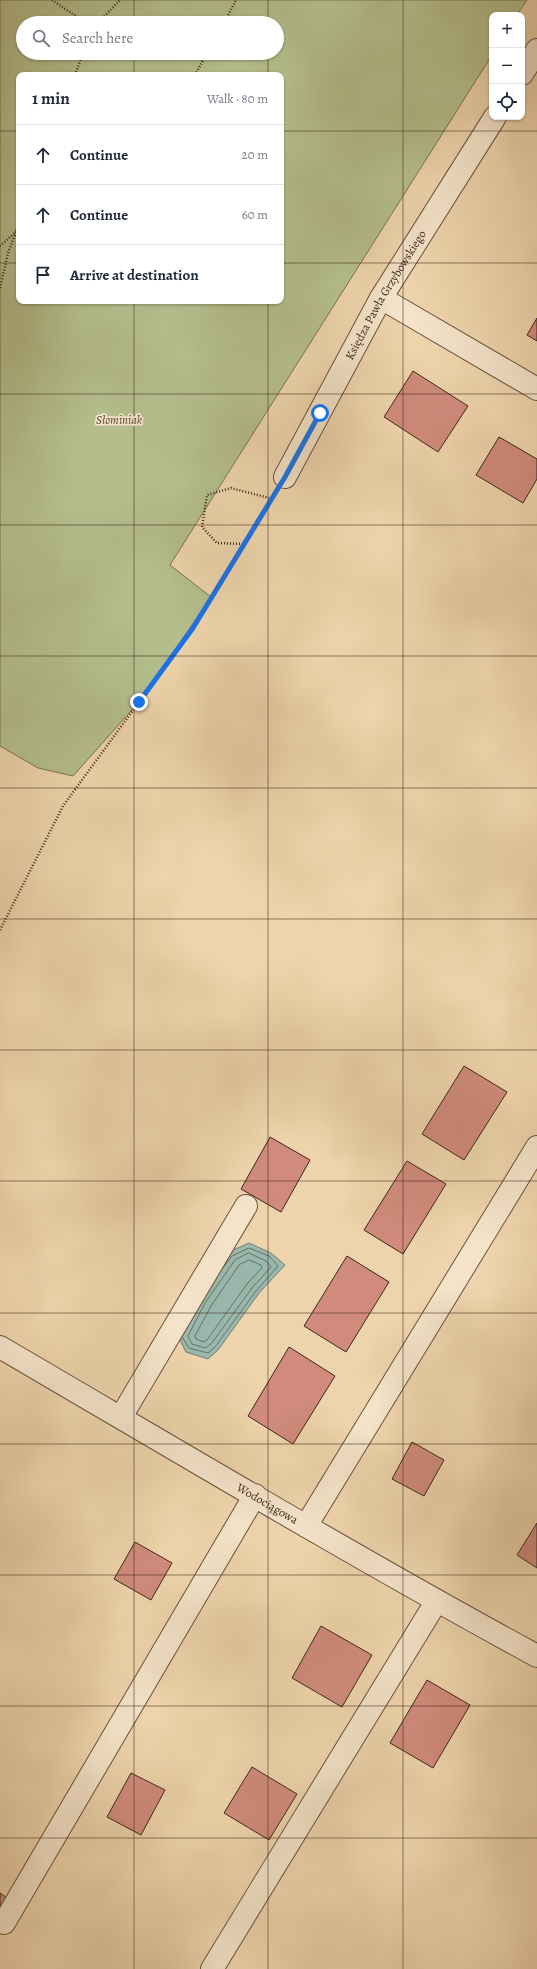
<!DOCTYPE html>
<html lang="en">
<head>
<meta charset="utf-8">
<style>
  :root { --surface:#fff; --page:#f6f6f7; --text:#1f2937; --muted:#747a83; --line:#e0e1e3 }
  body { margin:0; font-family:Alegreya,serif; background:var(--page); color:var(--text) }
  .controls { position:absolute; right:12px; top:12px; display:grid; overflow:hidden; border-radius:8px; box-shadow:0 1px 3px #0004 }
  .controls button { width:36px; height:36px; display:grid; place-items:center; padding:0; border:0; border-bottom:1px solid var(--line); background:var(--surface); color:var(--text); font:20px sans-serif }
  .stop { position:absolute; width:12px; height:12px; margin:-9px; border:3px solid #1a73e8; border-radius:50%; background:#fff }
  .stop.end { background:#1a73e8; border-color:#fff; box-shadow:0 1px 4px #0008 }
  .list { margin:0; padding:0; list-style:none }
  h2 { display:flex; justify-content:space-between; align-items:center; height:52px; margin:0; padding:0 16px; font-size:17px }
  h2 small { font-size:13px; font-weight:400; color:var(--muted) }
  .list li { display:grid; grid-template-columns:26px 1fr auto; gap:12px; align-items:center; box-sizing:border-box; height:60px; padding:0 16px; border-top:1px solid var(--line) }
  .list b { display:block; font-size:15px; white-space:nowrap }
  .list em { font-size:13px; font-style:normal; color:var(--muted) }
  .icon { flex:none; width:22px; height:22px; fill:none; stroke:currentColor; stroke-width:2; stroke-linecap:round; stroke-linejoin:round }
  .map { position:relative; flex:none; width:537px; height:1969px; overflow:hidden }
  .search { position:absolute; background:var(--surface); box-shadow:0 1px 3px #0004; left:16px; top:16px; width:268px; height:44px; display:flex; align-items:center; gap:10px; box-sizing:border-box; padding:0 14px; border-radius:22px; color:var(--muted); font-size:15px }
  .panel { position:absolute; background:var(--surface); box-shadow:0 1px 3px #0004; left:16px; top:72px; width:268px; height:232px; border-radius:8px }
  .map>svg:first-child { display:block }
</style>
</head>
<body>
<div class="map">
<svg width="537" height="1969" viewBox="0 0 537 1969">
  <rect width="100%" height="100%" fill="#eed4ac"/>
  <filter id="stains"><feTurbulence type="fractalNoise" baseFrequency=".005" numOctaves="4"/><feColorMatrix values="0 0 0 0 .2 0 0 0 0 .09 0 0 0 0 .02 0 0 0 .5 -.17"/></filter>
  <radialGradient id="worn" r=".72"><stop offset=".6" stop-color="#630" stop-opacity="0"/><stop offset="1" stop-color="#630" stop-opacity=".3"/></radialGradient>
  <path fill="#b4be8d" stroke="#797254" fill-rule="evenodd" d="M 0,0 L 527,0 L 517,15 L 492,15 L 492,55 L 170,565 L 211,597 L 139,702 L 73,776 L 38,768 L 0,746 ZM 23,23 L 277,23 L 277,53 L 23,53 ZM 19,75 L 281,75 L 281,301 L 19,301 Z"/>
  <path fill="#99b8ad" stroke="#757e73" d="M 249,1243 L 271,1253 L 285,1265 L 259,1293 L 218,1350 L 208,1359 L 186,1352 L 178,1336 L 229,1252 Z"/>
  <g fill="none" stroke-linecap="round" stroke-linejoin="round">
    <g stroke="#6c7064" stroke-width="1">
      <path d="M 249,1253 L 266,1261 L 271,1267 L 252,1288 L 211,1344 L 205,1348 L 192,1344 L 188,1336 L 205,1303 L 235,1260 Z"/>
      <path d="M 249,1260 L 261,1265 L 262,1268 L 247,1284 L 207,1340 L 204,1342 L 196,1339 L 195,1336 L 211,1306 L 239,1265 Z"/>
      <path d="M 182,1337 L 189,1348 L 208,1353 L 215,1347 L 256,1291 L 278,1266 L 269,1256 L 249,1248 L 232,1256 L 223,1268"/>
    </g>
  </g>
  <g fill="#d08b7c" stroke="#3e271c">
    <path d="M 537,318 L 537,341 L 527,335 Z"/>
    <path d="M 413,371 L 468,406 L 438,452 L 384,417 Z"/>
    <path d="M 499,437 L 537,459 L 537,479 L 523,503 L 476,475 Z"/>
    <path d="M 464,1066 L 507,1092 L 464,1160 L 422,1134 Z"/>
    <path d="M 270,1137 L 310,1160 L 281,1212 L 241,1189 Z"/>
    <path d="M 407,1161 L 446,1184 L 403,1254 L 364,1230 Z"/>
    <path d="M 347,1256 L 389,1282 L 346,1352 L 304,1326 Z"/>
    <path d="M 289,1347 L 335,1376 L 293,1444 L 248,1416 Z"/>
    <path d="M 412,1442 L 444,1460 L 424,1496 L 392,1479 Z"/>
    <path d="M 537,1523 L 537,1568 L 517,1555 Z"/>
    <path d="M 135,1542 L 172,1563 L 151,1600 L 114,1579 Z"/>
    <path d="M 321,1626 L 372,1655 L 342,1707 L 292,1678 Z"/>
    <path d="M 427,1680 L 470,1705 L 433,1768 L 390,1743 Z"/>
    <path d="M 252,1767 L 297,1794 L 269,1840 L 224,1813 Z"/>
    <path d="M 131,1773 L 165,1790 L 141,1835 L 107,1817 Z"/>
    <path d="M 0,1893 L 7,1898 L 0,1910 Z"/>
  </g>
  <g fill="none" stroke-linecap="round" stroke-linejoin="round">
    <g stroke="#6a5240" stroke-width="24">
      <g id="minor">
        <path d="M 522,74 L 537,50"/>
        <path d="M 381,298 L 537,389"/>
        <path id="s1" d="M 285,477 L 381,298 L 495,117"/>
        <path id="s2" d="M 0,1347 C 178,1451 355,1557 537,1656"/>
        <path d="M 121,1417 L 246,1206"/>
        <path d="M 306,1526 L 537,1147"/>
        <path d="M 4,1923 L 255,1495"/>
        <path d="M 212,1969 L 436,1602"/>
      </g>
    </g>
    <g stroke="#3e271c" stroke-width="2.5" stroke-dasharray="1 2" stroke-linecap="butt">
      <path d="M 52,0 L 86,23"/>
      <path d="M 98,23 L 120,0"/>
      <path d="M 224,23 L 236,0"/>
      <path d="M 75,75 L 83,53"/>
      <path d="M 195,75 L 207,53"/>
      <path d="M 0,246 L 19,229"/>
      <path d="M 0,288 L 8,253 L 19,224"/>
      <path d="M 243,544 L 217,543 L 202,527 L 207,495 L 231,488 L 269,498"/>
      <path d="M 0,930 L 63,806 L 193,628 L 272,498"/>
    </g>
    <use href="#minor" stroke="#f4e3c9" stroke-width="22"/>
  </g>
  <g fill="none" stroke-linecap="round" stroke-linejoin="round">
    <path stroke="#1a73e8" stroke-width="5" d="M 139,702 L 193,628 L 285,477 L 320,413"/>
  </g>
  <path fill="none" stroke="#3e271c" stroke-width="1" stroke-opacity="0.55" d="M 134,0 L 134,23M 268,0 L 268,23M 403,0 L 403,1969M 134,53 L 134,75M 268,53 L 268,75M 0,131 L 19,131M 281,131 L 537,131M 0,263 L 19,263M 281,263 L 537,263M 134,301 L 134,1969M 268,301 L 268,1969M 0,394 L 537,394M 0,525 L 537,525M 0,656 L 537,656M 0,788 L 537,788M 0,919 L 537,919M 0,1050 L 537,1050M 0,1181 L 537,1181M 0,1313 L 537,1313M 0,1444 L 537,1444M 0,1575 L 537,1575M 0,1706 L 537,1706M 0,1838 L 537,1838"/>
  <g text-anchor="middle" stroke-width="3.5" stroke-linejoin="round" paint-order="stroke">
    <g font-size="12" fill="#3e271c" stroke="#f4e3c9">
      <text dy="4" stroke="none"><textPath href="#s1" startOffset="208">Księdza Pawła Grzybowskiego</textPath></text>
      <text dy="4" stroke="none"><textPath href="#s2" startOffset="310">Wodociągowa</textPath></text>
    </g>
    <g font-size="12" font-style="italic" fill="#564533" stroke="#f4e3c9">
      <text x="119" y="424">Słominiak</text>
    </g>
  </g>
  <rect width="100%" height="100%" filter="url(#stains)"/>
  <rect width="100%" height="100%" fill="url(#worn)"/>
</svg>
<div class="controls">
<button>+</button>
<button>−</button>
<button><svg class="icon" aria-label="locate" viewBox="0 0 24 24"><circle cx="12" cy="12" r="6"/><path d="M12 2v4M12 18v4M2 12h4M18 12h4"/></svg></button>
</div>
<div class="stop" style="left:320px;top:413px"></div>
<div class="stop end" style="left:139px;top:702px"></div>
<div class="search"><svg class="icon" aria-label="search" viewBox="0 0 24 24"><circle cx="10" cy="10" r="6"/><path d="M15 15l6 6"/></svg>Search here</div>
<section class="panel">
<h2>1 min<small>Walk · 80 m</small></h2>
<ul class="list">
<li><svg class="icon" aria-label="ahead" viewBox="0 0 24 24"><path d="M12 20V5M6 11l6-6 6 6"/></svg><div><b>Continue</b></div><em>20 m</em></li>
<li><svg class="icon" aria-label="ahead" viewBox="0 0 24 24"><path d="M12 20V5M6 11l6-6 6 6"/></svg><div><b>Continue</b></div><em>60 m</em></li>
<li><svg class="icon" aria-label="arrive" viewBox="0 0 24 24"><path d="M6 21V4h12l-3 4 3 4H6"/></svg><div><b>Arrive at destination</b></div></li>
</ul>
</section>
</div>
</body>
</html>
